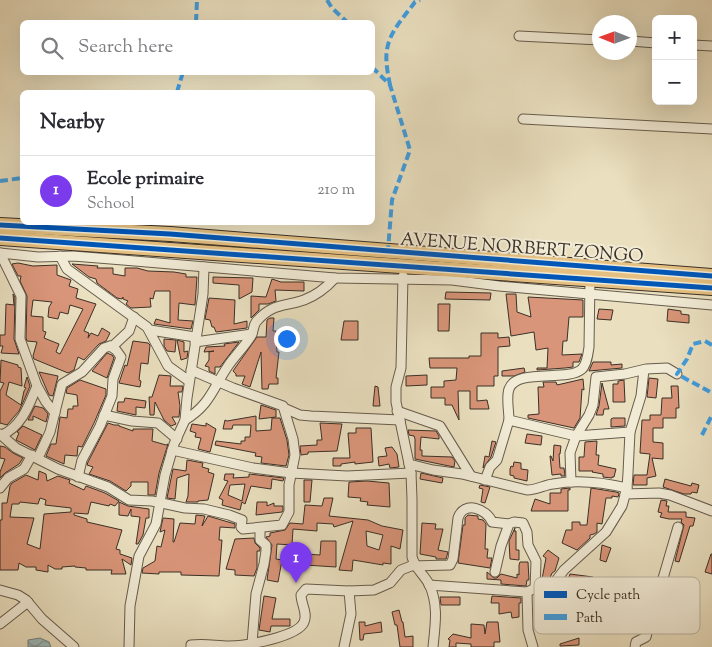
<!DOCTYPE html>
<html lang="en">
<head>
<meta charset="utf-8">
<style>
  :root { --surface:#fff; --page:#f2f2f3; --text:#2b2b33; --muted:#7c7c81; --line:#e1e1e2; --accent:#7c3aed }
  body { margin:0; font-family:"Sorts Mill Goudy",serif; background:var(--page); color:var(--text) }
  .controls { position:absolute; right:15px; top:15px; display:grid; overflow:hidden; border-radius:8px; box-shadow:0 5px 20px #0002 }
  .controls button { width:45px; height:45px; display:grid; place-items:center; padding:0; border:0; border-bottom:1px solid var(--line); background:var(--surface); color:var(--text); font:25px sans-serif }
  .compass { position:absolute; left:592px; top:15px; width:45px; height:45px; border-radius:50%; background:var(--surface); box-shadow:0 5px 20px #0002; rotate:271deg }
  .you { position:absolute; left:286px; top:338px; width:18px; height:18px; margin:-12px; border:4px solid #fff; border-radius:50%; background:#1a73e8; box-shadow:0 0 0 8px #1a73e833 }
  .badge { display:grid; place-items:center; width:32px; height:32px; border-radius:50%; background:var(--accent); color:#fff; font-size:16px; font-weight:700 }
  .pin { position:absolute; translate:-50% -41px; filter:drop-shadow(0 1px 2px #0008) }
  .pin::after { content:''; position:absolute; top:26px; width:18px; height:15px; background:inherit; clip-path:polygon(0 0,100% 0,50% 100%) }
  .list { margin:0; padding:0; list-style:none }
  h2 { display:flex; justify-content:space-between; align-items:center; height:65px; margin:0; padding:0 20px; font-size:21px }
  h2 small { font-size:16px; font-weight:400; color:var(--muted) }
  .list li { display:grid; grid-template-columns:32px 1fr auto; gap:15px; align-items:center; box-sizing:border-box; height:70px; padding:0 20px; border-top:1px solid var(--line) }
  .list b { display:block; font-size:19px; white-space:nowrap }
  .list p { margin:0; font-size:16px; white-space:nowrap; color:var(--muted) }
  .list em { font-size:16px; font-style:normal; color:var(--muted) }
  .icon { flex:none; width:28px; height:28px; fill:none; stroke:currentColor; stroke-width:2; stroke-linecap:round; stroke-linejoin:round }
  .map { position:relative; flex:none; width:712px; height:647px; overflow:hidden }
  .search { position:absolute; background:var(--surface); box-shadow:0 5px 20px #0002; left:20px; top:20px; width:355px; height:55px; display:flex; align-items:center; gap:12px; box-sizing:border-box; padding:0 18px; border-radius:8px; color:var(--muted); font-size:19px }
  .panel { position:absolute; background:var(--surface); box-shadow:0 5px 20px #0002; left:20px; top:90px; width:355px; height:135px; border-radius:8px }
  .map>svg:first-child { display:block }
</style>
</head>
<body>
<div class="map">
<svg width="712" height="647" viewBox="0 0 712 647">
  <defs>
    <pattern id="water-waves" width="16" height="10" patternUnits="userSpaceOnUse" patternTransform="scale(1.25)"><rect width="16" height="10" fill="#9bbbbc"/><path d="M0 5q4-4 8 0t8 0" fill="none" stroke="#809899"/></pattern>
  </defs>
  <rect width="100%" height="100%" fill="#eae0c0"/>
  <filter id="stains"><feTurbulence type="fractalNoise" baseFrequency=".004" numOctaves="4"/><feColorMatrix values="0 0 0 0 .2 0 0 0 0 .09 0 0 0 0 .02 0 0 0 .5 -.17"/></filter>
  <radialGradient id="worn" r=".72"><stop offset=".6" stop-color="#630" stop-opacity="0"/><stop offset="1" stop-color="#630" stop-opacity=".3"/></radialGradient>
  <path fill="url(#water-waves)" stroke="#758380" d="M 40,638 L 49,642 L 51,647 L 28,647 L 28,640 Z"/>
  <g fill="#d99579" stroke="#3b3027" fill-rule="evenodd">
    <path d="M 18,263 L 33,266 L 57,265 L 57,275 L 71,280 L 69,286 L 78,289 L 76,298 L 96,304 L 84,331 L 89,333 L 88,338 L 91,333 L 98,336 L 102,328 L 110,333 L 106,341 L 99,344 L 84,360 L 78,357 L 74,370 L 68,373 L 34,359 L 33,356 L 37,342 L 27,341 L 26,338 L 27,296 L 20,281 L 21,276 L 18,276 L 12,264 ZM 33,300 L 52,302 L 49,307 L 48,317 L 58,319 L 60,312 L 68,314 L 70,305 L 83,309 L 60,354 L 56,352 L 59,344 L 44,338 L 46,332 L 43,331 L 43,317 L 31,316 Z"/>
    <path d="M 72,264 L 98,266 L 97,268 L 113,268 L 113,274 L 125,276 L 125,268 L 137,268 L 148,271 L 174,272 L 186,274 L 186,277 L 197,277 L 195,305 L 179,303 L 178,320 L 193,321 L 191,329 L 154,324 L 156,319 L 170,323 L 170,291 L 155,291 L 153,299 L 150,298 L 151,307 L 131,308 L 126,304 L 128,301 L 123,299 L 123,297 L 122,299 L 117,298 L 97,283 L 96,279 L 89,277 Z"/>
    <path d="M 213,277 L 253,278 L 252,292 L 239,299 L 239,285 L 213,283 Z"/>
    <path d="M 272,279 L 281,282 L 304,282 L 304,291 L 275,290 L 276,301 L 268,304 L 259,304 L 259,310 L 251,318 L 251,296 L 266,297 Z"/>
    <path d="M 446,292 L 491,293 L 490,300 L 445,299 Z"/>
    <path d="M 13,294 L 15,297 L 14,339 L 19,354 L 1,353 L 3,346 L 0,346 L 0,335 L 5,335 L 6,304 L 14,305 Z"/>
    <path d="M 506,294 L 516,294 L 517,312 L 531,317 L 528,297 L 583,300 L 583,317 L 569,317 L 567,341 L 563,341 L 562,355 L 582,354 L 579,362 L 573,362 L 573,367 L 565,368 L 537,370 L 537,368 L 547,368 L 548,348 L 536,350 L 534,332 L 511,336 Z"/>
    <path d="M 209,298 L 235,300 L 234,324 L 247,321 L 247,328 L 216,332 L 214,327 L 212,327 L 210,320 L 205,319 Z"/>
    <path d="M 438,304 L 450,304 L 449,331 L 438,331 Z"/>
    <path d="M 599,309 L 613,310 L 611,320 L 597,319 Z"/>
    <path d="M 668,309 L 681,311 L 681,314 L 689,315 L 689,323 L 667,321 Z"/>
    <path d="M 270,318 L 274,318 L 273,331 L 276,331 L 277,352 L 279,352 L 276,378 L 278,378 L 278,384 L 269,384 L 268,389 L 262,389 L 261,352 L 250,387 L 242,384 L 245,376 L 236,376 L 236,374 L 233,371 L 257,337 L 266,337 L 267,320 Z"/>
    <path d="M 344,321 L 358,321 L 358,340 L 341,340 Z"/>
    <path d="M 481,333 L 498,333 L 498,338 L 509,337 L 510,346 L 498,347 L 498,376 L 494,376 L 494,386 L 477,386 L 477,401 L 487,400 L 489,409 L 470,409 L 470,391 L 458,391 L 459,420 L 452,405 L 445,405 L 445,398 L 431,398 L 431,387 L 444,387 L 444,381 L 456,380 L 457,368 L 430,368 L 429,358 L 469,358 L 469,356 L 481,356 Z"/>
    <path d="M 164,339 L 176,340 L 175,352 L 167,351 L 164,346 Z"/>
    <path d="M 177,340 L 184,342 L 184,352 L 188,351 L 187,358 L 181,360 Z"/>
    <path d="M 133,341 L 148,343 L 150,345 L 148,364 L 141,363 L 139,380 L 141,381 L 140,387 L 119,383 L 125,365 L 127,366 Z"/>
    <path d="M 239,342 L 220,367 L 215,367 L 215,374 L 209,371 L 209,367 L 205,366 L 209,360 L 209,352 L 214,351 L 204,352 L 206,347 L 225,346 L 224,344 Z"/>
    <path d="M 107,353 L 112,355 L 114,358 L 107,378 L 92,371 Z"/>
    <path d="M 1,360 L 18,365 L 18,367 L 21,368 L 22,386 L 9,382 L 6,395 L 21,405 L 24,391 L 26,388 L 24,387 L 27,377 L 30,386 L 25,398 L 19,411 L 7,425 L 0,423 L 0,391 L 4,383 L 0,382 Z"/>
    <path d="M 593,362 L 611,362 L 611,365 L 622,364 L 622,368 L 589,371 Z"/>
    <path d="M 524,368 L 525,372 L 514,376 L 502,376 L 502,371 Z"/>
    <path d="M 39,372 L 58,376 L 53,396 L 49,395 Z"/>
    <path d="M 159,375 L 171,376 L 170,386 L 183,386 L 182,392 L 178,392 L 180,406 L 179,417 L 172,417 L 176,424 L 171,426 L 164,420 L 155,402 L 154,415 L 150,415 L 149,397 L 152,397 Z"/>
    <path d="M 427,375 L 427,385 L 406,386 L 406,376 Z"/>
    <path d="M 649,378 L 658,379 L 656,398 L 647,397 Z"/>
    <path d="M 583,379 L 584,390 L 582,389 L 580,418 L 574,428 L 528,418 L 528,415 L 539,414 L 538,387 L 544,387 L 543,382 L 556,382 L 557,385 Z"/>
    <path d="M 80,380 L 106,389 L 106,395 L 94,423 L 82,447 L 78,446 L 77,456 L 65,455 L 64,464 L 46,456 L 51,444 L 56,444 L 60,417 L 67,418 L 68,409 L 73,409 L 73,406 L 78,406 L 77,395 L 66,393 L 67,388 Z"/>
    <path d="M 624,380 L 625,402 L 613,402 L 613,384 L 618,384 L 618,381 Z"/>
    <path d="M 602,383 L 609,409 L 604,409 L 603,415 L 596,415 L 599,406 Z"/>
    <path d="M 375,386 L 378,387 L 380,406 L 373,406 Z"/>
    <path d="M 671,386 L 678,386 L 679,408 L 676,408 L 676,418 L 663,418 L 663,428 L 653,428 L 653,442 L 663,443 L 663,459 L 652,458 L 656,476 L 647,478 L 647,485 L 633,485 L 634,475 L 647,475 L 650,454 L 640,453 L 642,420 L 650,420 L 650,415 L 661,415 L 662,398 L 672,398 Z"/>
    <path d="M 125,398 L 146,401 L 145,408 L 136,407 L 136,415 L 117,411 L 118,402 L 124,402 Z"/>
    <path d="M 261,405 L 276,410 L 276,417 L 259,419 Z"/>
    <path d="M 35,406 L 43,408 L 48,414 L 46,422 L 33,416 L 33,420 L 28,420 Z"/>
    <path d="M 256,416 L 256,431 L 271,430 L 272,418 L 280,418 L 287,440 L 289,455 L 286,466 L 261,463 L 262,457 L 255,456 L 256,453 L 215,445 L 216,441 L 241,444 L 241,441 L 245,441 L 245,437 L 250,437 L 251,425 L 233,425 L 232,429 L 223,429 L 225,420 L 227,421 Z"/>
    <path d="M 613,418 L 625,418 L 625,426 L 611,427 L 611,419 Z"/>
    <path d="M 108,423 L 114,425 L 119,425 L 119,426 L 133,431 L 133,429 L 153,429 L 152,441 L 166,445 L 168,444 L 159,473 L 155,495 L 148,495 L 148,482 L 131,482 L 131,486 L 126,491 L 110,481 L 89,474 L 93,467 L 87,465 L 88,462 Z"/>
    <path d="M 206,423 L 216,429 L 210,452 L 198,449 L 201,438 L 195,437 L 196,433 L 190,431 L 192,424 L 206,426 Z"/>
    <path d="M 320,423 L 342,424 L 337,451 L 308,452 L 308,454 L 301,455 L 300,446 L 317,445 L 317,440 L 322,440 Z"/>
    <path d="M 23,426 L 42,435 L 35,450 L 16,440 L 19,433 L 17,432 Z"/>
    <path d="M 356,428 L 371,428 L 373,462 L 355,464 L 355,462 L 341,464 L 341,466 L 333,466 L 333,458 L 350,458 L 348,433 L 356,433 Z"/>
    <path d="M 408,430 L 436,431 L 439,436 L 439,439 L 421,437 L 420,450 L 422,450 L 422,456 L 452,457 L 455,461 L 454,467 L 415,459 L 415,439 L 414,436 L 409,435 Z"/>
    <path d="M 527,434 L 542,436 L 541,445 L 525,443 Z"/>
    <path d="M 492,441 L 496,442 L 491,457 L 483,468 L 485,456 L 489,457 Z"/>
    <path d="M 597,441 L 596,455 L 599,455 L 598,465 L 616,469 L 614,477 L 612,477 L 612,478 L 603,477 L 603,474 L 592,472 L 593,471 L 579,471 L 579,457 L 584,457 L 585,442 Z"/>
    <path d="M 554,445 L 561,446 L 560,454 L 559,454 L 560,468 L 564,468 L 565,476 L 561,476 L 561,474 L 552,475 L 550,456 L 551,456 L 553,461 Z"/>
    <path d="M 0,446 L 5,447 L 13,453 L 23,458 L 19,464 L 5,473 L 0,478 L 0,472 L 5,459 L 0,458 Z"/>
    <path d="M 392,447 L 397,454 L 399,467 L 390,468 L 389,464 L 379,466 L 378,457 L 387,456 L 385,448 Z"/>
    <path d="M 187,460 L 203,463 L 202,467 L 209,469 L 208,472 L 214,474 L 208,500 L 198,501 L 198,502 L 186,502 L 188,496 L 189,474 L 177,478 L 175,499 L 167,498 L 173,469 L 186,471 Z"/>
    <path d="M 514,462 L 521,463 L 521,469 L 528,470 L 527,481 L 514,478 L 514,476 L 510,475 L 510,469 L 511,466 L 513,467 Z"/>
    <path d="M 39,471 L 46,474 L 47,481 L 58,476 L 70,480 L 69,483 L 84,490 L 86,486 L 105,493 L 119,501 L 115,506 L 110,504 L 109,506 L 91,502 L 88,514 L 74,513 L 74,515 L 87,519 L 87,522 L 122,530 L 116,549 L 120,550 L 120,554 L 132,558 L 131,565 L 122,559 L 126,574 L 111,574 L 112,570 L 86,570 L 86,568 L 75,567 L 75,566 L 62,567 L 62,569 L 55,569 L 48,565 L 48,572 L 36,570 L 36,567 L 26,567 L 19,563 L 18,570 L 0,570 L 0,520 L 2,520 L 2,503 L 7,503 L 10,486 L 12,483 L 26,475 L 38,480 ZM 40,498 L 46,500 L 45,505 L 71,508 L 71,512 L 44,514 L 40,549 L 27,544 L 34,518 L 10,517 L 12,504 L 19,504 L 20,502 L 38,504 Z"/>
    <path d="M 421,473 L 443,478 L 442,483 L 420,479 Z"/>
    <path d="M 225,474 L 234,474 L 233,478 L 249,477 L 249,474 L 284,478 L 283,481 L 272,479 L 271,489 L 251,486 L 245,504 L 242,502 L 240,510 L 222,505 L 223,500 L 219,498 L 228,481 L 224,480 ZM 245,484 L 242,501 L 228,495 L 230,485 Z"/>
    <path d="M 665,479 L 691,486 L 692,483 L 699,485 L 697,493 L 692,492 L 691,494 L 684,494 L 663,487 Z"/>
    <path d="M 304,480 L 312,480 L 310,502 L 304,502 Z"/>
    <path d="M 367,481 L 389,483 L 390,507 L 367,505 L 368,502 L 360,501 L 361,498 L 348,497 L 349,482 Z"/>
    <path d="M 480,485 L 490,487 L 485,503 L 481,502 L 483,489 L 479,488 Z"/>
    <path d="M 570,488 L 570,490 L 568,490 L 568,511 L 531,511 L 535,499 L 550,504 L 550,493 L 561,493 L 561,489 Z"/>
    <path d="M 591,488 L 616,492 L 619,493 L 619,494 L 618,497 L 612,496 L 612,498 L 606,498 L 602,524 L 597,523 L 597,532 L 594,534 L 590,535 L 590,538 L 577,550 L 562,543 L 566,530 L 572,530 L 572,522 L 580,522 L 580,525 L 587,525 Z"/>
    <path d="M 324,498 L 333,498 L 329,516 L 368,520 L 382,526 L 403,530 L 400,549 L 391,546 L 391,564 L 383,563 L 383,565 L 353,560 L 352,571 L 339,570 L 353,521 L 334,527 L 333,524 L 317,523 L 317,531 L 293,529 L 292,545 L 277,544 L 276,559 L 282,560 L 278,582 L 267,580 L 272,545 L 266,537 L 270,536 L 270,533 L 285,530 L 290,523 L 303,524 L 305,505 L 322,506 ZM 366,531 L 383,535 L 379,550 L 367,546 Z"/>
    <path d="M 661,500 L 667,501 L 666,506 L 669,506 L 668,512 L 686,512 L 686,517 L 695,518 L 693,526 L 690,526 L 679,562 L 675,561 L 684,525 L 681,522 L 682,519 L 669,519 L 660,517 L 662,513 L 658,512 Z"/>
    <path d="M 119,502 L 128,506 L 149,509 L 149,518 L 146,518 L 143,535 L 138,544 L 136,544 L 140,517 L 131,516 L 131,509 L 128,516 L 119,515 Z"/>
    <path d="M 257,502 L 267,502 L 267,506 L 274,503 L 274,506 L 283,506 L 283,510 L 282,512 L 256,515 Z"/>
    <path d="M 196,515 L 205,516 L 202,526 L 208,516 L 235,524 L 235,528 L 220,527 L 219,540 L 222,540 L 219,576 L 181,575 L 181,572 L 159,572 L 159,574 L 142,573 L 143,568 L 155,561 L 157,546 L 161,547 L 165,530 L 160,532 L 163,518 L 174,519 L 173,542 L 174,542 L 180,523 L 195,524 Z"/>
    <path d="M 468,515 L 478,516 L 478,519 L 483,520 L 486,524 L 485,549 L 488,549 L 487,558 L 492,558 L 490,568 L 458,563 L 463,525 L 465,525 L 465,518 Z"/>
    <path d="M 422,523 L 436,524 L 435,529 L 443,529 L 438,550 L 448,552 L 446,559 L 436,559 L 436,557 L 420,554 Z"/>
    <path d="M 515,528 L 514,531 L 516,531 L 516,550 L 519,550 L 519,560 L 510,559 L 509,541 Z"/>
    <path d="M 254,538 L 255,543 L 260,548 L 260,551 L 257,551 L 257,568 L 254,576 L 235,575 L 235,570 L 226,569 L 235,539 Z"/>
    <path d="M 321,541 L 336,541 L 336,567 L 305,565 L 306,554 L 320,555 Z"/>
    <path d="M 602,545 L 611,548 L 606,562 L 600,560 Z"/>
    <path d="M 548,550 L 559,558 L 555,571 L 552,573 L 549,580 L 542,579 L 546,558 L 543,556 Z"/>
    <path d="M 711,554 L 712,554 L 712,574 L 705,572 Z"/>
    <path d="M 520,562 L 528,562 L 529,580 L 527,580 L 526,586 L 501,584 L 501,580 L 487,579 L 487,572 L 494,578 L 497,578 L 501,574 L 517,578 L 517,574 L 519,575 L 519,565 Z"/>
    <path d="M 570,574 L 593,577 L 591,590 L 578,587 L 579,583 L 568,580 Z"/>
    <path d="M 264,596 L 276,598 L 272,619 L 290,619 L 290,626 L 271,626 L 270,632 L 259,630 Z"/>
    <path d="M 492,596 L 521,598 L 521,603 L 519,603 L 519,617 L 512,618 L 511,612 L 499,614 L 499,603 L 491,603 Z"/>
    <path d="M 440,597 L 460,597 L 460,605 L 441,605 Z"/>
    <path d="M 399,610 L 402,622 L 403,622 L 405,637 L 413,636 L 413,647 L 400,647 L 397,625 L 395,625 L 392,612 Z"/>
    <path d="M 359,622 L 365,622 L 365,626 L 381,622 L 382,632 L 364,634 L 363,640 L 360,640 Z"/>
    <path d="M 487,622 L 498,622 L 500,642 L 494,642 L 494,647 L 471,647 L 471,644 L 456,643 L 456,647 L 449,647 L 450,640 L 448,639 L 453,634 L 471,638 L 471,624 L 484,625 L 485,634 Z"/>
    <path d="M 579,638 L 579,645 L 560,646 L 560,644 Z"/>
  </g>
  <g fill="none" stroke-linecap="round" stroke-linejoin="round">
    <g stroke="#675c4d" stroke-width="11">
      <g id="street">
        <path d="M 519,36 L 600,40"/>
        <path d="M 630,41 L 656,43"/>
        <path d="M 693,45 L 712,46"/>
        <path d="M 523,119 L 712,129"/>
        <path d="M 0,253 L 38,257 L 73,256 L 123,260 L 335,278 L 452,280 L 499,286 L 712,305"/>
        <path d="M 0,253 L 21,296 L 20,339 L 37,386 C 29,405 22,426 2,435"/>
        <path d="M 60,256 L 67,269 L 147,327 L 168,366 L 189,381"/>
        <path d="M 403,276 L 401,368 L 396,387 L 396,402 L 411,473 L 412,499 L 412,557 C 415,568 424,575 429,584 C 439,605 435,626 433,647"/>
        <path d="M 150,330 L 195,337"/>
        <path d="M 195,342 L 252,334"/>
        <path d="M 37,386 L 46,402 L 55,413"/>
        <path d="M 284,408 L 300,415 L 311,416 L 400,420"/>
        <path d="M 397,411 L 440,426 L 471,476"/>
        <path d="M 104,415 L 132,421 L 158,423 L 177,439"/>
        <path d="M 185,420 C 210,405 213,388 228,366 C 235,356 244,347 251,336 C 254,331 253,326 256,322 C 272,303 284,307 304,300 C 317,295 326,288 335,278"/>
        <path d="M 509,420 C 509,411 506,397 509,389 C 516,368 568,382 582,369 C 587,364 588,354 589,347 L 590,280"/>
        <path d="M 0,434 L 16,448 L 58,469 L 108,487 L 129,500 L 152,501 L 185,508 L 204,509 L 229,515 L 242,520 L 241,527 L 243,529 L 282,525 L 289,512 L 289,485 L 295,455 L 293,439 L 283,406 L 233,388 L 191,370"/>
        <path d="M 172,450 L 253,468 L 291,473 L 347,476 L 411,473"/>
        <path d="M 38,458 L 50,432 L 62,384 L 82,372 L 104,348 L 114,345 L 129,331 L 134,317"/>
        <path d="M 409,464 L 433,470 L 462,474 L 527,490 C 537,490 544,485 553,484 C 578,479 602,482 627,488"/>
        <path d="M 78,477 L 82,460 L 100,426 L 112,396 L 113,379 L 121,357 L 116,350 L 110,346"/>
        <path d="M 485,480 L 490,467 L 497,460 L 509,420 L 576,436 L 630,432"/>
        <path d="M 571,482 L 570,453 L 576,436 L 589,415 L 593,405 L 596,377 L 625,374 L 646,369 L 667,368 L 677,374"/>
        <path d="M 0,488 L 8,478 L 24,469 L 32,455"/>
        <path d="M 625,494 L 659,493 L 670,495 L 712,511"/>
        <path d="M 495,572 L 501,546 L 509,524 L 514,522 L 523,523 L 527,532 L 528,545 L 536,561 L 535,589"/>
        <path d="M 429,585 L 527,592 L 542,585 L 551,587 L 564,570 L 606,532 L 622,506 L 627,488 L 628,473 L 630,432 L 641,396 L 644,370"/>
        <path d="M 0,590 L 18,595 L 26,600 L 42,619 L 74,647"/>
        <path d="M 527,592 L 528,630 L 533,647"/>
        <path d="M 0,624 L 28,602"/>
        <path d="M 252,643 L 256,594 L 264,564 L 266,551 L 266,545 L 260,540 L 260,528"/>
        <path d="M 129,647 L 130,606 L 139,556 L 156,524 L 165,475 L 174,444 L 185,420 L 187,398 L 203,294 L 204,267"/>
        <path d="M 191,647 L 191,645 C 205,643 216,646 229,646 C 245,646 298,637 304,622 C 308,613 301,604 301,595 L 306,589 L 349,591 L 374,590 L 390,583 L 401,570 L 411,566 L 450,565 L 453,559 L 458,518 C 464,500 487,509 492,522 L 509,524"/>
        <path d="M 344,647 L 351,614 L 349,591"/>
        <path d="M 635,647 L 636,642 L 646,637 L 647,633 L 678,527"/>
      </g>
    </g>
    <g stroke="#3b3027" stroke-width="16">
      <g id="primary">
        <path d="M 0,225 L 170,234 L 712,276"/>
        <path d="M 0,238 L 712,288"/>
      </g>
    </g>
    <use href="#street" stroke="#f1ebd6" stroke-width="9"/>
    <use href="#primary" stroke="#e5c080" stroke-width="14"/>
    <g stroke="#3f9de0" stroke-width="4" stroke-dasharray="8 4" stroke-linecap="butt">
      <path d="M 327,0 L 332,8 L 347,22"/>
      <path d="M 196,22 L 197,0"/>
      <path d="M 372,67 L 390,85 L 410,150 L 392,200 L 388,250"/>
      <path d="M 390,85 C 388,74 385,61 387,50 C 389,32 405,16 415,2 L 420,0"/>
      <path d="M 177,92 L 183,72"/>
      <path d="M 0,181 L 22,178"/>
      <path d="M 712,345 L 705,341 L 693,344 L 687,359 L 677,374 L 712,393"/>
      <path d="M 702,435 L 712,415"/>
    </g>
    <g stroke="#f1ebd6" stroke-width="8">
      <g id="cycleway">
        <path d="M 0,225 L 170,234 L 712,276"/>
        <path d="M 0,238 L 712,288"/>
      </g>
    </g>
    <use href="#cycleway" stroke="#0057b8" stroke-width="5"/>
  </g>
  <g text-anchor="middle" stroke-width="4" stroke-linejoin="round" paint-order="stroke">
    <g font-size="18" fill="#3b3027" stroke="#f1ebd6">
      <text transform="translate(522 247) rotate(4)" y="6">AVENUE NORBERT ZONGO</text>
    </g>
  </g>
  <rect x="534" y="577" width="166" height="57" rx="8" fill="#f1ebd6" stroke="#bab3a2" stroke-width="1"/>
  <rect x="544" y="591" width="23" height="7" fill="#0057b8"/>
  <rect x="544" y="614" width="23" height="6" fill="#3f9de0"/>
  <g font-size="14" fill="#3b3027">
    <text x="576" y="599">Cycle path</text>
    <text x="576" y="622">Path</text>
  </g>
  <rect width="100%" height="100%" filter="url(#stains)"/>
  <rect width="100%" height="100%" fill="url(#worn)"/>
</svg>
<div class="controls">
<button>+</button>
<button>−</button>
</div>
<svg class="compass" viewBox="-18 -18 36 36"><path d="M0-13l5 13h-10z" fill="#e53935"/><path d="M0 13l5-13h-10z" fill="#7c7c81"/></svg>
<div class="you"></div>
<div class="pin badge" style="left:296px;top:583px">1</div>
<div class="search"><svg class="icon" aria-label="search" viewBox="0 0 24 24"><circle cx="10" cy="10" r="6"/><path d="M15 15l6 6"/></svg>Search here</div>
<section class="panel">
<h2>Nearby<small></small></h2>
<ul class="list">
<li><span class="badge">1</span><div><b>Ecole primaire</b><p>School</p></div><em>210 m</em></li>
</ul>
</section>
</div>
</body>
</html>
